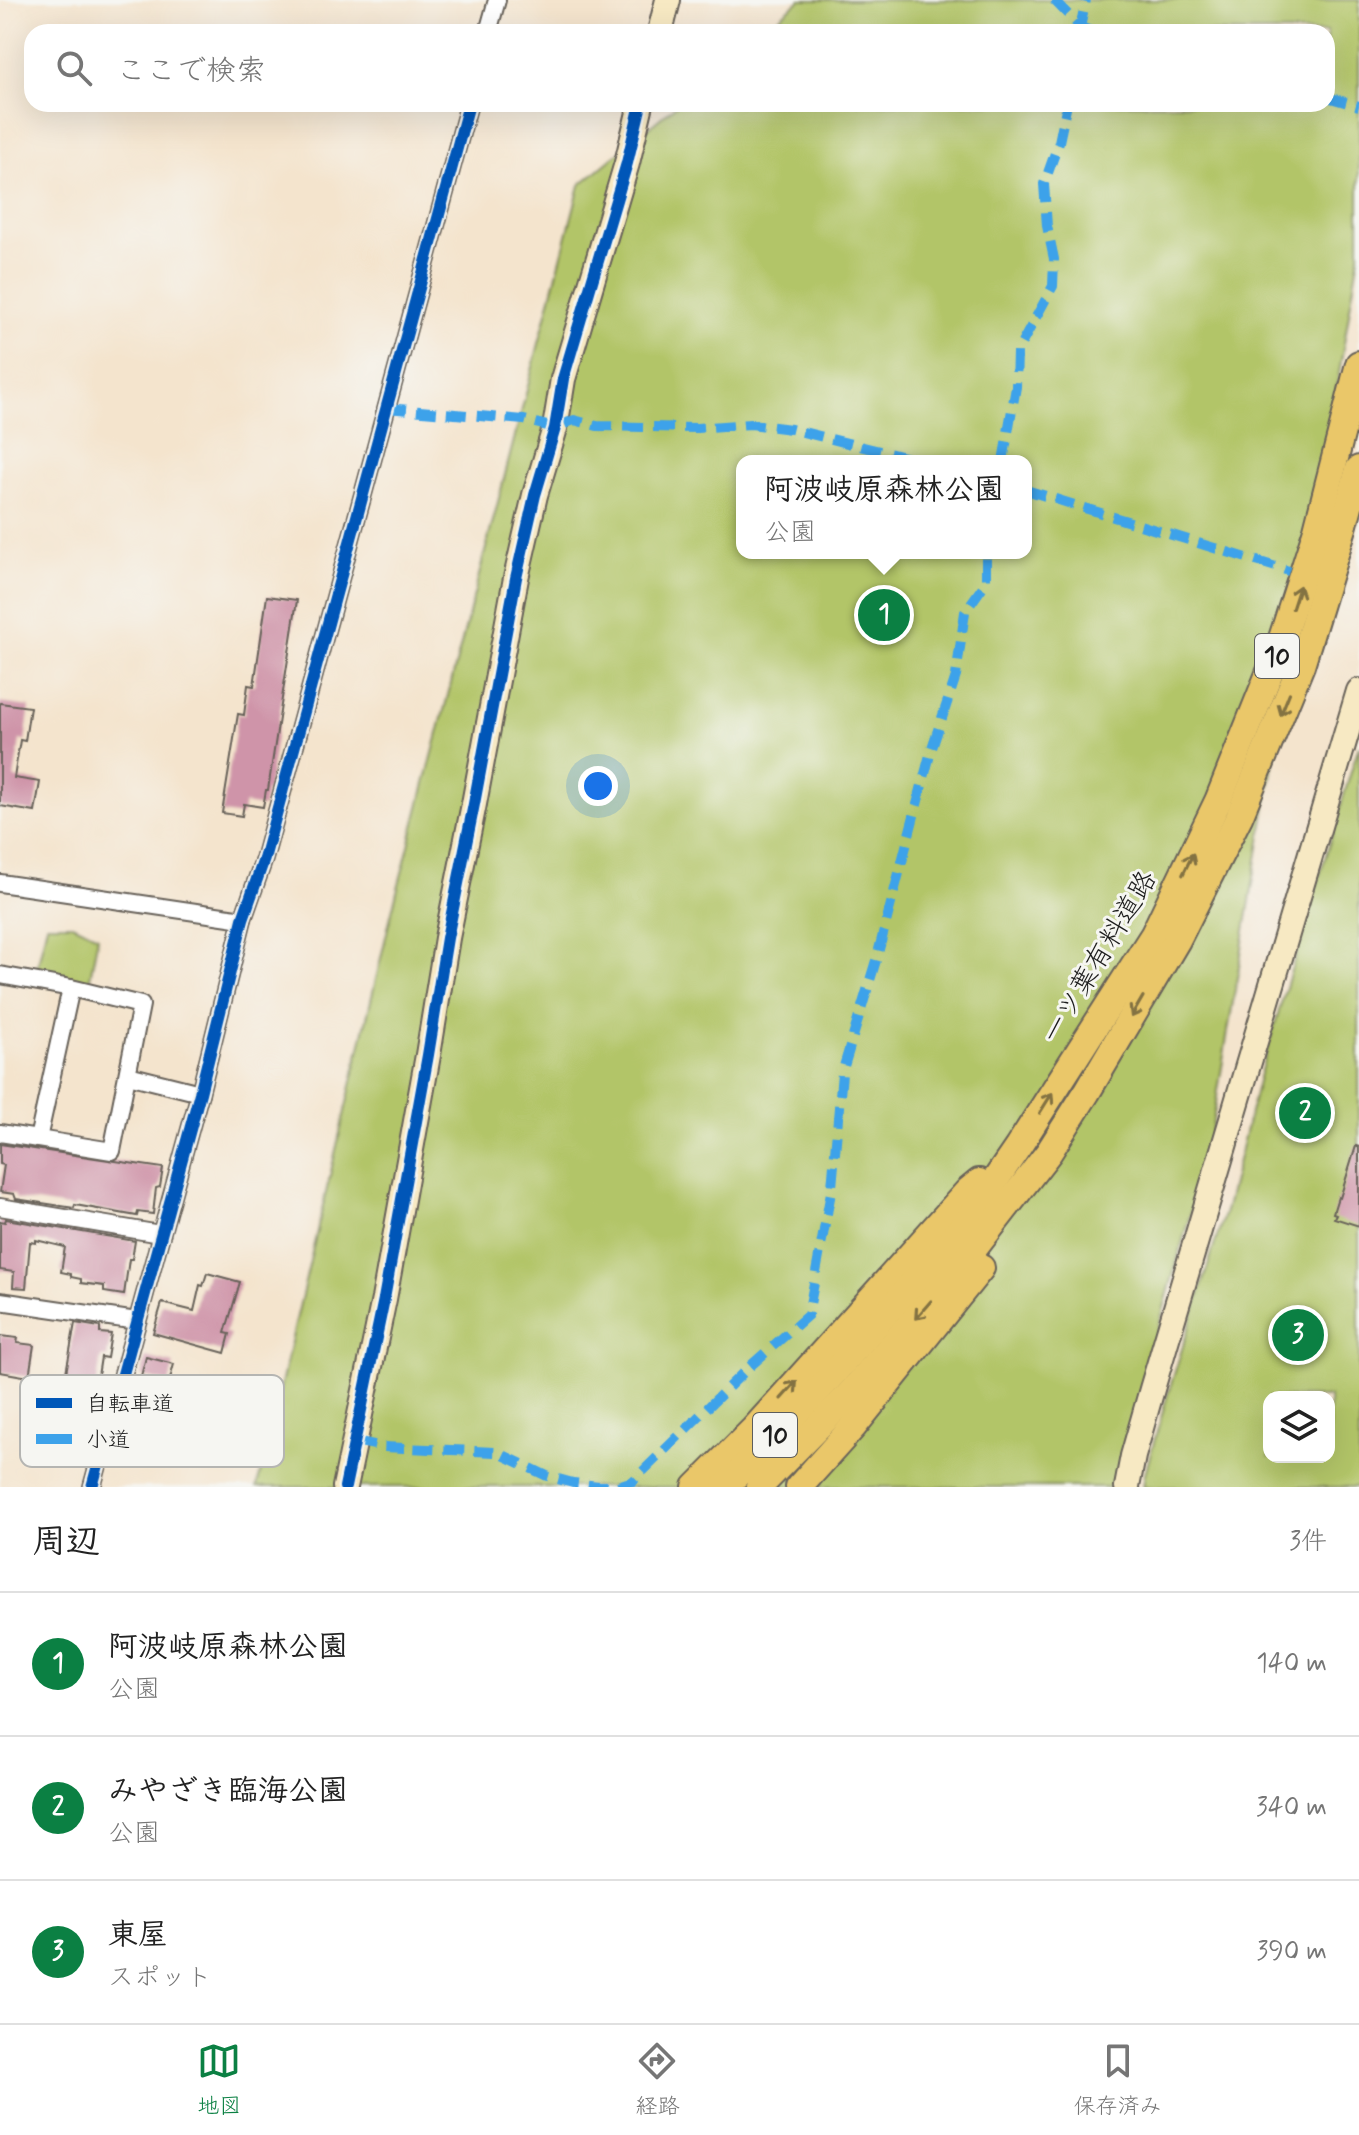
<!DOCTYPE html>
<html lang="ja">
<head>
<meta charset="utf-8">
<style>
  :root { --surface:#fff; --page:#f2f2f2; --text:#222; --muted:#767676; --line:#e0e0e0; --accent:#0b8043 }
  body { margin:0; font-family:Mynerve,"Klee One",sans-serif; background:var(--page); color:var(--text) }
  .controls { position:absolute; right:24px; bottom:24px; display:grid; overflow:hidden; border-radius:16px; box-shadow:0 8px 32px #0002 }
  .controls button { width:72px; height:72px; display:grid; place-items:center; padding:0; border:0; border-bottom:2px solid var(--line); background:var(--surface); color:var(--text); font:40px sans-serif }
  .you { position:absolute; left:598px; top:786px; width:28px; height:28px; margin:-20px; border:6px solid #fff; border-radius:50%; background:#1a73e8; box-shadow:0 0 0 12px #1a73e833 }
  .badge { display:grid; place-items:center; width:52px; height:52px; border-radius:50%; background:var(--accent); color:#fff; font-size:26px; font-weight:700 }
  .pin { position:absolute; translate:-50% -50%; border:4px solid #fff; box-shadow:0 2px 8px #0006 }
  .popup { position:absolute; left:736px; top:455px; width:296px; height:104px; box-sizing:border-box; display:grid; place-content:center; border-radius:16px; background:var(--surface); filter:drop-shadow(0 2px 6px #0005); font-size:26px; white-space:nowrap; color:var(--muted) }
  .popup b { font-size:30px; color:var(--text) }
  .popup::after { content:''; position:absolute; left:50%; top:100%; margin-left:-16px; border:16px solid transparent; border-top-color:var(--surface) }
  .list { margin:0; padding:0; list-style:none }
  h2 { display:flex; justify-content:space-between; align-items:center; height:104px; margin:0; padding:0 32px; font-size:34px }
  h2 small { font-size:26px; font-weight:400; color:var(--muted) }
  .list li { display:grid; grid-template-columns:52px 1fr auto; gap:24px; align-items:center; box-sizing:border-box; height:144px; padding:0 32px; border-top:2px solid var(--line) }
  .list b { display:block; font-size:30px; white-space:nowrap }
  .list p { margin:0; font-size:26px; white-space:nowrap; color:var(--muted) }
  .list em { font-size:26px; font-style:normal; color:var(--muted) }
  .icon { flex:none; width:44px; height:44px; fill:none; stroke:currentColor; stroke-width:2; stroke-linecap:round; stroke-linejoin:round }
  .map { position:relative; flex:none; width:1359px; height:1487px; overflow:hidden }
  .search { position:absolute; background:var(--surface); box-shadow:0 8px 32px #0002; left:24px; right:24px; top:24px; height:88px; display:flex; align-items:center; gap:20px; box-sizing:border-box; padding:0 28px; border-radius:24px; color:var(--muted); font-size:30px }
  .sheet { height:536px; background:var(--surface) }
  nav { display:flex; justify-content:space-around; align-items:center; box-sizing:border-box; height:112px; border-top:2px solid var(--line); background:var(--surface); font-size:22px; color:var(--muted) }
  nav a { display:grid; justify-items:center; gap:4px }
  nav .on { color:var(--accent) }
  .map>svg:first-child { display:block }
</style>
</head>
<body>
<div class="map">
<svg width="1359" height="1487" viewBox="0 0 1359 1487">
  <rect width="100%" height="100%" fill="#f6f6f2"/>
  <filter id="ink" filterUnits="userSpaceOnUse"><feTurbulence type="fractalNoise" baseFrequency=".0125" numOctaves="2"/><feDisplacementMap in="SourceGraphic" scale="16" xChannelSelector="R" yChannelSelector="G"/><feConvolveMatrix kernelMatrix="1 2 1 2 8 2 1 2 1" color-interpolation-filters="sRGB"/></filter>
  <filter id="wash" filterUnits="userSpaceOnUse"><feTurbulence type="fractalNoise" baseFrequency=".006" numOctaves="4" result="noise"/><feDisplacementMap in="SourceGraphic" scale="32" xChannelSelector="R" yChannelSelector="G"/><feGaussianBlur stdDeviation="1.8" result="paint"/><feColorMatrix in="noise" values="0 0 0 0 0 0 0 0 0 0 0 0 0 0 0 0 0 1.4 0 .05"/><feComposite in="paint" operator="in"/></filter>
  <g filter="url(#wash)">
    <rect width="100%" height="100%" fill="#f4e4cd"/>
    <g fill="#b2c568" stroke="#677042" stroke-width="2" fill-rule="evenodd">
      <path d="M 800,0 L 1359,0 L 1359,255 L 1349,314 L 1208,1150 L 1148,1365 L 1117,1487 L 257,1487 L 391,915 L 580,185 L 677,104 L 1327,104 L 1327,32 L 762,32 ZM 742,461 L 1026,461 L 1026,553 L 742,553 Z"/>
      <path d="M 1359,745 L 1359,1487 L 1143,1487 L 1145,1473 L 1167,1397 L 1226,1208 L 1259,1077 ZM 1269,1397 L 1329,1397 L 1329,1457 L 1269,1457 Z"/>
      <path d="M 47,924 L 72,924 L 98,936 L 89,983 L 36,973 Z"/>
    </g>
    <g id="blocks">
      <g fill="#cf94a9">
        <path d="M 267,596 L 297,600 L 268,790 L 266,790 L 263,807 L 244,804 L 242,816 L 222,813 L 238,714 L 244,715 L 248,685 L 254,686 Z"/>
        <path d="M 0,703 L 30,707 L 25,741 L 20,740 L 14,778 L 40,782 L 35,812 L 0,806 Z"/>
        <path d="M 0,1144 L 163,1168 L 160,1187 L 156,1188 L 153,1214 L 138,1212 L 137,1216 L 75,1205 L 74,1208 L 16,1199 L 14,1194 L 0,1192 L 4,1165 L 0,1164 Z"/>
        <path d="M 1356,1146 L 1359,1147 L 1359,1226 L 1334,1218 L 1336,1214 L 1333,1213 L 1338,1197 L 1340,1198 Z"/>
        <path d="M 6,1219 L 135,1241 L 132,1259 L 129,1259 L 124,1295 L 104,1292 L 104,1286 L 81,1283 L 81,1279 L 71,1277 L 71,1274 L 61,1272 L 65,1247 L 36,1240 L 36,1243 L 30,1242 L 26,1288 L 13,1287 L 14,1272 L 0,1270 L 0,1221 L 5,1222 Z"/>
        <path d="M 207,1273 L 240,1282 L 225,1333 L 230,1334 L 225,1353 L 153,1333 L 162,1303 L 194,1311 L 200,1285 L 203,1286 Z"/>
        <path d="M 75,1323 L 100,1327 L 100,1333 L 111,1334 L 107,1358 L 101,1357 L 96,1389 L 64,1384 Z"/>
        <path d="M 0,1336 L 18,1338 L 17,1343 L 34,1345 L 29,1377 L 0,1372 Z"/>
        <path d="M 146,1357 L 174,1364 L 169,1383 L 141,1376 Z"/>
        <path d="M 202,1387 L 220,1391 L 216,1411 L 198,1408 Z"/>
      </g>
    </g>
  </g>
  <g filter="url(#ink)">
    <use href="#blocks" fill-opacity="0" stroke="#68625a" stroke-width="2"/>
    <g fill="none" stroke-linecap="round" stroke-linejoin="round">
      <g stroke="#68625a" stroke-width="20">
        <g id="street">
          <path d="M 488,32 L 497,0"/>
          <path d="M 0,883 L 243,919"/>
          <path d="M 0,975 L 71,988 L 38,1139 L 0,1133"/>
          <path d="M 128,1075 L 200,1093"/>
          <path d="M 38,1139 L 112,1151 L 141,1005 L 71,988"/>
          <path d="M 0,1207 L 160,1234"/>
          <path d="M 0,1301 L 137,1321"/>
          <path d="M 92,1487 L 200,1093 L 243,919 L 264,859 L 469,104"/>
        </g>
      </g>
      <g stroke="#68625a" stroke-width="28">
        <g id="secondary">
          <path d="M 660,32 L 668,0"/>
          <path d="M 345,1487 L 384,1299 L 428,1055 L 447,938 L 474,804 L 516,578 L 535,495 L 555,428 L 563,379 L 627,163 L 641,104"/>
          <path d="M 1127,1487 L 1133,1456 L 1152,1389 L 1359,691"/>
        </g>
      </g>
      <g stroke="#68625a" stroke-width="30">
        <g id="primary">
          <path d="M 696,1487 L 754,1429 L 968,1191 L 979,1182"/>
          <path d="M 725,1487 L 825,1383 L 968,1220 L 1018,1147 L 1154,934 L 1218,801 L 1277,654 L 1317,529 L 1359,364"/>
          <path d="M 759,1487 L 846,1398 L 959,1268 L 1049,1152 L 1087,1092 L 1177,940 L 1239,817 L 1301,665 L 1343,528 L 1359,469"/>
          <path d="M 799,1487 L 853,1427 L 981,1268"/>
        </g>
      </g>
      <use href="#street" stroke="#fff" stroke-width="16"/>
      <use href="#secondary" stroke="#f7e9c3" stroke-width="24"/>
      <use href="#primary" stroke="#eac769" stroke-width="26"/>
      <g stroke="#3da2ea" stroke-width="10" stroke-dasharray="20 10" stroke-linecap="butt">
        <path d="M 1054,0 L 1080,27 L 1094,32"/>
        <path d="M 1079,32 L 1086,0"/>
        <path d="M 1327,97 L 1359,106"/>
        <path d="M 387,408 L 524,420 L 555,428 L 574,420 L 597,426 L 697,428 L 751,424 L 791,429 L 920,461"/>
        <path d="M 1003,461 L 1016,387 L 1017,352 L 1053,286 L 1054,259 L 1047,226 L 1044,184 L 1059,142 L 1067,104"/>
        <path d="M 1026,490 L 1289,571"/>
        <path d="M 355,1441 L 383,1447 L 497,1452 L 547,1476 L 573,1483 L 598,1486 L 618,1486 L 633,1481 L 747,1369 L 808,1315 L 832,1187 L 842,1073 L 877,957 L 931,751 L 956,676 L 965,612 L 986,582 L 986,553"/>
      </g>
      <g stroke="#f6f6f2" stroke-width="17">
        <g id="cycleway">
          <path d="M 92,1487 L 200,1093 L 243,919 L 264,859 L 469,104"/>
          <path d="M 345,1487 L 384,1299 L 428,1055 L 447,938 L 474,804 L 516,578 L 535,495 L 555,428 L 563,379 L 627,163 L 641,104"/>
        </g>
      </g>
      <use href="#cycleway" stroke="#0057b8" stroke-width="12"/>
    </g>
    <defs><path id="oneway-shaft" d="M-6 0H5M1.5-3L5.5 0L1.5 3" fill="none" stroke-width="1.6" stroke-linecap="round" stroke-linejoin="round" transform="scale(2)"/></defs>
    <g stroke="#837242">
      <use href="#oneway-shaft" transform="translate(1296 597) rotate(-72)"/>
      <use href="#oneway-shaft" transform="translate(1285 704) rotate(112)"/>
      <use href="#oneway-shaft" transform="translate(1188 864) rotate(-64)"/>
      <use href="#oneway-shaft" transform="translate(1137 1007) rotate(120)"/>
      <use href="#oneway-shaft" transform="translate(1046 1103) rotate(-58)"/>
      <use href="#oneway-shaft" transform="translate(923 1310) rotate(131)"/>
      <use href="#oneway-shaft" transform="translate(789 1390) rotate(-48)"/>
    </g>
  </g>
  <g text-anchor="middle" stroke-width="6" stroke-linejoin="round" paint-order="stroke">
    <g fill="#f6f6f2" stroke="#5d5d5c" stroke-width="2">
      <rect x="1255" y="634" width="44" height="44" rx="6"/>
      <rect x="753" y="1413" width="44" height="44" rx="6"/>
    </g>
    <g font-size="26" font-weight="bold" fill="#1c1c1c">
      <text x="1277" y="665">10</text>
      <text x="775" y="1444">10</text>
    </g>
    <g font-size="28" fill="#1c1c1c" stroke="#f6f6f2">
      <text transform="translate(1098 956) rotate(-59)" y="10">一ツ葉有料道路</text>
    </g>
  </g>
  <rect x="20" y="1375" width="264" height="92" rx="12" fill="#f6f6f2" stroke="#b5b5b2" stroke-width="2"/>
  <rect x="36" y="1398" width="36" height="10" fill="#0057b8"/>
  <rect x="36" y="1434" width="36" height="10" fill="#3da2ea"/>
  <g font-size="22" fill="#1c1c1c">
    <text x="86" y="1411">自転車道</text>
    <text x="86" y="1447">小道</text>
  </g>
</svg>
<div class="controls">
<button><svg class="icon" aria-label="layers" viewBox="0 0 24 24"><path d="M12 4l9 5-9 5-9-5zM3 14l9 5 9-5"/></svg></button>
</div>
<div class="you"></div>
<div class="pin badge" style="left:884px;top:615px">1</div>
<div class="popup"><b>阿波岐原森林公園</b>公園</div>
<div class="pin badge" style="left:1305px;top:1113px">2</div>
<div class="pin badge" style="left:1298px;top:1335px">3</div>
<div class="search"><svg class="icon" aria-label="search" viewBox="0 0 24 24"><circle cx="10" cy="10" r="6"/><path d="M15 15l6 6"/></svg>ここで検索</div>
</div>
<section class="sheet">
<h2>周辺<small>3件</small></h2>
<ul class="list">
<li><span class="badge">1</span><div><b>阿波岐原森林公園</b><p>公園</p></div><em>140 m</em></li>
<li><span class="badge">2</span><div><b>みやざき臨海公園</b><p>公園</p></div><em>340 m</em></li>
<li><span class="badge">3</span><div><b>東屋</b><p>スポット</p></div><em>390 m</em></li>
</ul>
</section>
<nav>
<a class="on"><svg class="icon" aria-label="map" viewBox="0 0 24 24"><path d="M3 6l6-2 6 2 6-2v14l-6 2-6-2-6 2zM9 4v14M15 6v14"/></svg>地図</a>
<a><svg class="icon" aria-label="directions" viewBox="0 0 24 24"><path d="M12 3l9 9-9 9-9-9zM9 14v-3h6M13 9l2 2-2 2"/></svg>経路</a>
<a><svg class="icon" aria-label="saved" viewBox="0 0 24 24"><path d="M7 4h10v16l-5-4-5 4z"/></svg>保存済み</a>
</nav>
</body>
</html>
